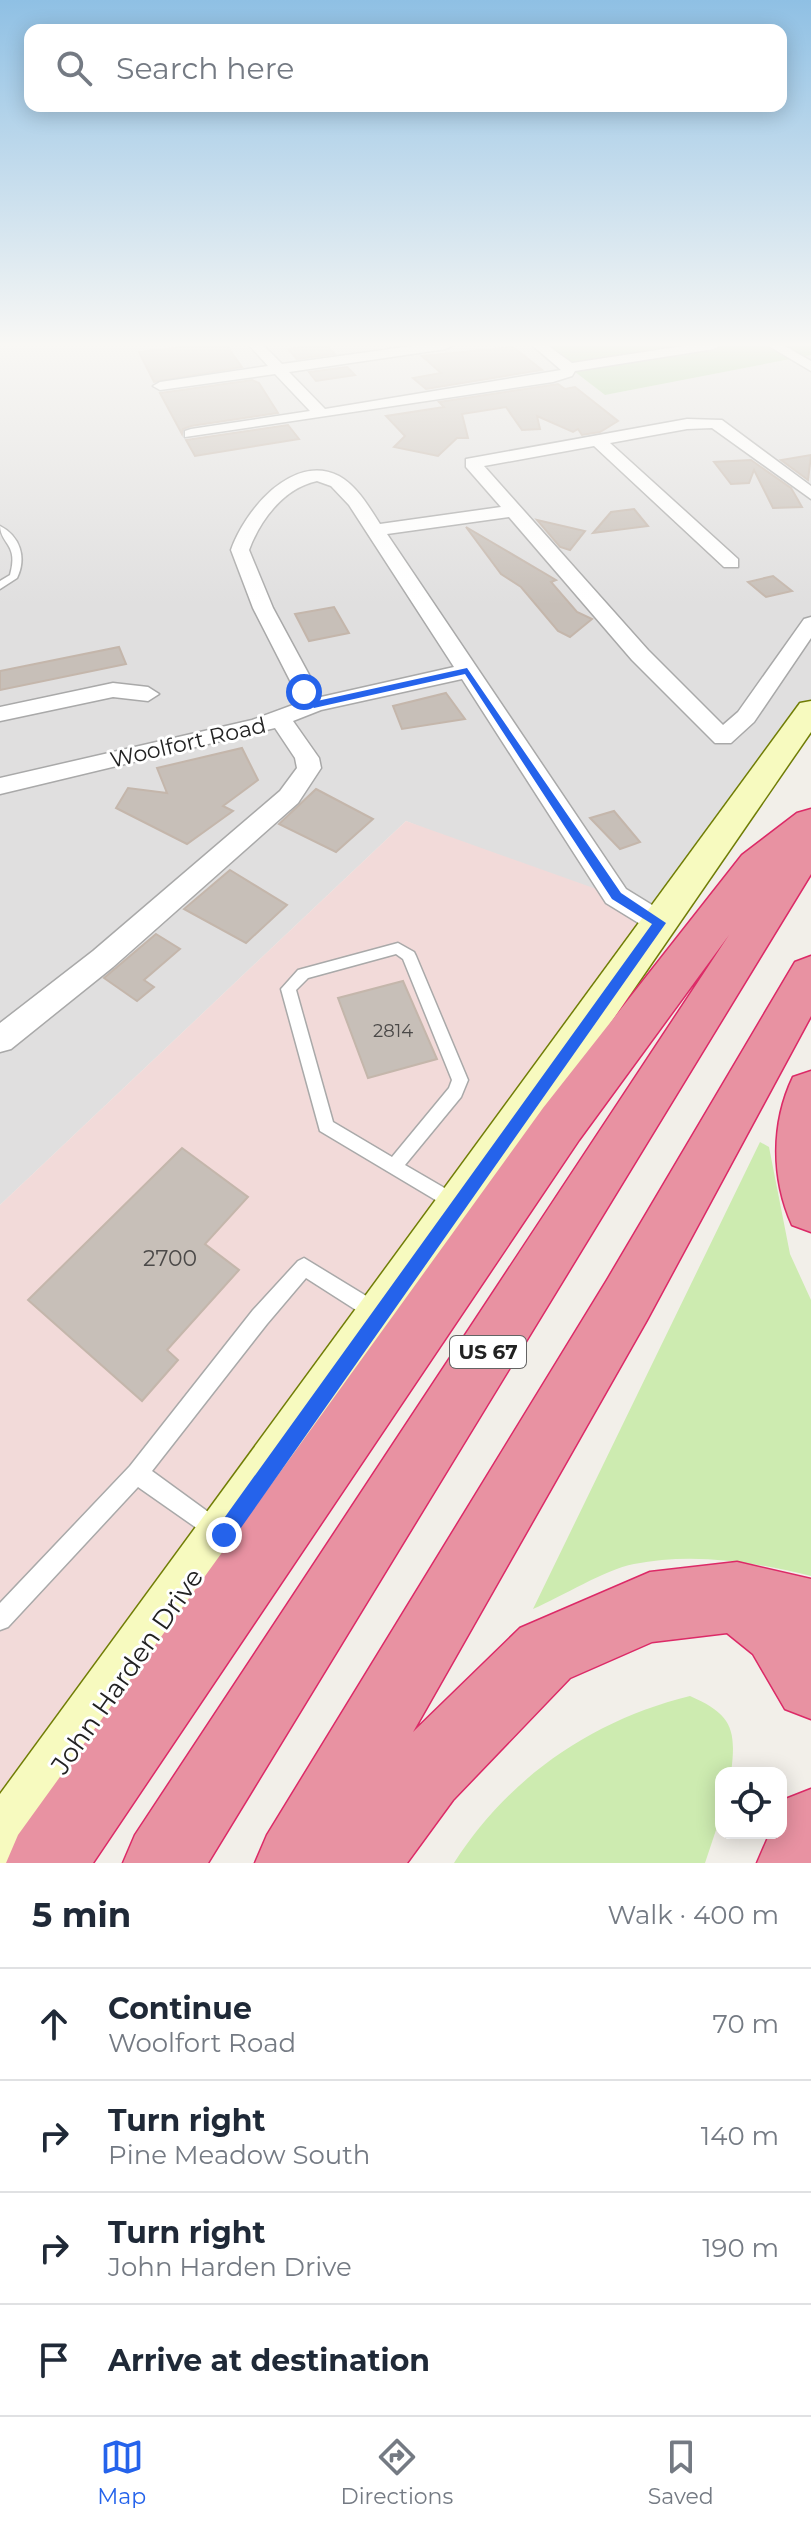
<!DOCTYPE html>
<html lang="en">
<head>
<meta charset="utf-8">
<style>
  :root { --surface:#fff; --page:#f2f2f3; --text:#1f2937; --muted:#747a83; --line:#e0e1e3; --accent:#2563eb }
  body { margin:0; font-family:Montserrat,sans-serif; background:var(--page); color:var(--text) }
  .controls { position:absolute; right:24px; bottom:24px; display:grid; overflow:hidden; border-radius:16px; box-shadow:0 4px 20px #0003 }
  .controls button { width:72px; height:72px; display:grid; place-items:center; padding:0; border:0; border-bottom:2px solid var(--line); background:var(--surface); color:var(--text); font:40px sans-serif }
  .stop { position:absolute; width:24px; height:24px; margin:-18px; border:6px solid #2563eb; border-radius:50%; background:#fff }
  .stop.end { background:#2563eb; border-color:#fff; box-shadow:0 2px 8px #0008 }
  .list { margin:0; padding:0; list-style:none }
  h2 { display:flex; justify-content:space-between; align-items:center; height:104px; margin:0; padding:0 32px; font-size:34px }
  h2 small { font-size:26px; font-weight:400; color:var(--muted) }
  .list li { display:grid; grid-template-columns:52px 1fr auto; gap:24px; align-items:center; box-sizing:border-box; height:112px; padding:0 32px; border-top:2px solid var(--line) }
  .list b { display:block; font-size:30px; white-space:nowrap }
  .list p { margin:0; font-size:26px; white-space:nowrap; color:var(--muted) }
  .list em { font-size:26px; font-style:normal; color:var(--muted) }
  .icon { flex:none; width:44px; height:44px; fill:none; stroke:currentColor; stroke-width:2; stroke-linecap:round; stroke-linejoin:round }
  .map { position:relative; flex:none; width:811px; height:1863px; overflow:hidden }
  .search { position:absolute; background:var(--surface); box-shadow:0 4px 20px #0003; left:24px; right:24px; top:24px; height:88px; display:flex; align-items:center; gap:20px; box-sizing:border-box; padding:0 28px; border-radius:16px; color:var(--muted); font-size:30px }
  .sheet { height:552px; background:var(--surface) }
  nav { display:flex; justify-content:space-around; align-items:center; box-sizing:border-box; height:112px; border-top:2px solid var(--line); background:var(--surface); font-size:22px; color:var(--muted) }
  nav a { display:grid; justify-items:center; gap:4px }
  nav .on { color:var(--accent) }
  .map>svg:first-child { display:block }
</style>
</head>
<body>
<div class="map">
<svg width="811" height="1863" viewBox="0 0 811 1863">
  <rect width="100%" height="100%" fill="#f2efe9"/>
  <path fill="#e0dfdf" d="M 0,345 L 540,345 L 605,395 L 811,355 L 811,710 L 660,923 L 406,821 L 0,1205 Z"/>
  <path fill="#f2dad9" d="M 406,821 L 616,896 L 677,930 L 23,1863 L 0,1863 L 0,1205 Z"/>
  <g fill="#cdebb0">
    <path d="M 760,1142 L 769,1147 L 790,1254 L 811,1300 L 811,1576 C 754,1562 693,1552 634,1564 C 604,1570 563,1596 533,1609 Z"/>
    <path d="M 690,1696 C 731,1714 737,1728 731,1773 L 721,1773 L 721,1815 L 705,1863 L 454,1863 C 508,1778 592,1720 690,1696 Z"/>
  </g>
  <path fill="#add19e" d="M 540,345 L 811,345 L 811,355 L 605,395 Z"/>
  <g fill="#c7bfb8" stroke="#c4b6ab" stroke-width="2">
    <path d="M 199,345 L 226,345 L 242,367 L 154,382 L 139,352 Z"/>
    <path d="M 317,345 L 326,345 L 335,354 L 297,359 L 288,349 Z"/>
    <path d="M 513,347 L 542,370 L 426,389 L 413,378 L 441,373 L 422,356 Z"/>
    <path d="M 347,367 L 355,375 L 316,381 L 309,372 Z"/>
    <path d="M 252,380 L 259,383 L 278,413 L 191,426 L 183,429 L 182,434 L 160,393 Z"/>
    <path d="M 558,384 L 565,389 L 575,387 L 618,421 L 600,432 L 582,435 L 578,429 L 573,432 L 537,416 L 540,429 L 522,430 L 506,407 L 462,414 L 468,438 L 457,438 L 438,456 L 394,447 L 405,436 L 386,416 L 444,407 L 439,402 Z"/>
    <path d="M 288,425 L 299,439 L 195,456 L 186,440 Z"/>
    <path d="M 811,455 L 808,480 L 781,460 Z"/>
    <path d="M 751,460 L 791,488 L 802,507 L 773,508 L 754,470 L 749,483 L 731,484 L 714,462 Z"/>
    <path d="M 634,509 L 648,526 L 593,533 L 611,512 Z"/>
    <path d="M 537,520 L 585,531 L 570,550 L 560,547 Z"/>
    <path d="M 466,527 L 556,580 L 551,582 L 577,612 L 592,619 L 570,637 L 558,631 L 521,587 L 501,574 Z"/>
    <path d="M 773,576 L 792,591 L 766,597 L 748,582 Z"/>
    <path d="M 334,607 L 349,633 L 309,641 L 295,614 Z"/>
    <path d="M 119,647 L 126,664 L 0,690 L 0,671 Z"/>
    <path d="M 446,693 L 465,719 L 402,729 L 393,706 Z"/>
    <path d="M 242,748 L 258,780 L 223,806 L 233,811 L 187,844 L 116,808 L 128,788 L 167,793 L 157,768 Z"/>
    <path d="M 316,789 L 373,819 L 336,852 L 279,824 Z"/>
    <path d="M 614,811 L 619,817 L 640,842 L 620,849 L 590,818 Z"/>
    <path d="M 230,870 L 287,905 L 246,943 L 184,909 Z"/>
    <path d="M 156,934 L 180,949 L 144,980 L 154,987 L 137,1001 L 104,978 Z"/>
    <path d="M 403,981 L 437,1059 L 368,1078 L 338,998 Z"/>
    <path d="M 182,1148 L 248,1197 L 205,1244 L 239,1270 L 167,1350 L 178,1360 L 142,1401 L 28,1300 Z"/>
  </g>
  <g fill="none" stroke-linecap="round" stroke-linejoin="round">
    <g stroke="#a9a9a9" stroke-width="3">
      <g id="lane">
        <path d="M 0,526 C 20,536 27,558 17,578 L 0,589 L 0,581 L 10,575 C 19,544 1,545 0,526 Z"/>
        <path d="M 398,943 L 414,952 L 416,956 L 468,1080 L 461,1097 L 405,1165 L 460,1197 L 463,1203 L 460,1209 L 454,1211 L 320,1131 L 281,989 L 298,970 ZM 396,954 L 403,959 L 452,1080 L 449,1088 L 392,1157 L 333,1122 L 296,990 L 308,978 Z"/>
        <path d="M 304,1258 L 381,1305 L 383,1311 L 381,1317 L 374,1320 L 367,1317 L 306,1278 L 267,1324 L 152,1471 L 222,1522 L 226,1529 L 222,1536 L 215,1540 L 208,1536 L 138,1487 L 8,1627 L 0,1630 L 0,1603 L 130,1466 L 253,1310 L 298,1261 Z"/>
      </g>
    </g>
    <g stroke="#a9a9a9" stroke-width="3">
      <g id="street">
        <path d="M 249,345 L 263,345 L 282,364 L 419,345 L 453,345 L 446,349 L 289,372 L 325,409 L 561,370 L 532,345 L 547,345 L 572,363 L 690,345 L 721,345 L 714,349 L 575,371 L 572,376 L 553,382 L 185,437 L 185,431 L 191,429 L 310,411 L 275,374 L 160,390 L 153,386 L 160,382 L 268,366 Z"/>
        <path d="M 767,345 L 783,345 L 811,361 L 811,371 Z"/>
        <path d="M 687,419 L 722,420 L 811,486 L 811,499 L 712,428 L 687,429 L 610,443 L 738,559 L 738,567 L 724,567 L 594,446 L 484,466 L 648,650 L 723,725 L 738,712 L 804,619 L 811,617 L 811,638 L 754,722 L 731,743 L 715,743 L 632,660 L 509,517 L 387,534 L 626,889 L 670,916 L 674,923 L 670,930 L 660,933 L 650,930 L 606,903 L 462,679 L 321,710 L 293,721 L 319,758 L 321,768 L 298,803 L 113,967 L 11,1049 L 0,1052 L 0,1023 L 93,951 L 280,791 L 297,768 L 295,758 L 275,728 L 0,794 L 0,778 L 252,720 L 301,702 L 253,608 L 231,550 C 244,512 292,452 339,476 C 357,486 369,507 380,524 L 501,507 L 466,467 L 466,459 ZM 317,481 L 331,486 L 349,505 L 454,667 L 321,697 L 273,608 L 249,550 C 260,520 284,488 317,481 Z"/>
        <path d="M 113,683 L 148,687 L 159,694 L 148,701 L 113,697 L 0,721 L 0,707 Z"/>
      </g>
    </g>
    <g stroke="#707d05" stroke-width="3">
      <path id="secondary" d="M 811,701 L 811,732 L 32,1863 L 0,1863 L 0,1794 L 800,703 Z"/>
    </g>
    <g stroke="#dc2a67" stroke-width="3">
      <g id="highway">
        <path d="M 811,809 L 811,874 L 208,1863 L 123,1863 L 135,1835 L 729,935 L 579,1140 L 93,1863 L 6,1863 L 18,1835 L 543,1108 L 742,855 L 797,813 Z"/>
        <path d="M 811,956 L 811,1016 L 647,1320 L 413,1732 L 520,1628 L 650,1572 L 737,1562 L 811,1579 L 811,1719 L 785,1709 L 753,1654 L 727,1633 L 652,1642 L 570,1678 L 453,1800 L 407,1863 L 255,1863 L 267,1835 L 607,1280 L 795,962 Z"/>
        <path d="M 811,1071 L 811,1232 L 792,1225 C 771,1178 771,1123 793,1077 Z"/>
        <path d="M 811,1789 L 811,1863 L 757,1863 L 770,1833 L 781,1833 L 783,1800 Z"/>
      </g>
    </g>
    <use href="#lane" fill="#fff" fill-rule="evenodd"/>
    <use href="#street" fill="#fff" fill-rule="evenodd"/>
    <use href="#secondary" fill="#f7fabf" fill-rule="evenodd"/>
    <use href="#highway" fill="#e892a2" fill-rule="evenodd"/>
  </g>
  <linearGradient id="sky" x2="0" y2="1"><stop stop-color="#8fc0e4"/><stop offset="0.57" stop-color="#f9f8f5"/><stop offset="1" stop-color="#f9f8f5" stop-opacity="0"/></linearGradient>
  <rect width="811" height="605" fill="url(#sky)"/>
  <path fill="#2563eb" d="M 467,668 L 621,893 L 666,923 L 231,1542 L 224,1545 L 217,1542 L 214,1535 L 217,1528 L 652,924 L 612,899 L 465,674 L 314,708 L 299,692 L 308,690 L 317,701 Z"/>
  <g text-anchor="middle" stroke-width="6" stroke-linejoin="round" paint-order="stroke">
    <g font-size="18" fill="#4b4948">
      <text x="393" y="1037">2814</text>
    </g>
    <rect fill="#fff" stroke="#646464" stroke-width="2" x="450" y="1336" width="76" height="32" rx="6"/>
    <g font-size="20" font-weight="bold" fill="#222">
      <text x="488" y="1359">US 67</text>
    </g>
    <g font-size="22" fill="#222" stroke="#fff">
      <text transform="translate(188 742) rotate(-13)" y="8">Woolfort Road</text>
    </g>
    <g font-size="22" fill="#4b4948">
      <text x="170" y="1266">2700</text>
    </g>
    <g font-size="26" fill="#222" stroke="#fff">
      <text transform="translate(127 1671) rotate(-55)" y="9">John Harden Drive</text>
    </g>
  </g>
</svg>
<div class="controls">
<button><svg class="icon" aria-label="locate" viewBox="0 0 24 24"><circle cx="12" cy="12" r="6"/><path d="M12 2v4M12 18v4M2 12h4M18 12h4"/></svg></button>
</div>
<div class="stop" style="left:304px;top:692px"></div>
<div class="stop end" style="left:224px;top:1535px"></div>
<div class="search"><svg class="icon" aria-label="search" viewBox="0 0 24 24"><circle cx="10" cy="10" r="6"/><path d="M15 15l6 6"/></svg>Search here</div>
</div>
<section class="sheet">
<h2>5 min<small>Walk · 400 m</small></h2>
<ul class="list">
<li><svg class="icon" aria-label="ahead" viewBox="0 0 24 24"><path d="M12 20V5M6 11l6-6 6 6"/></svg><div><b>Continue</b><p>Woolfort Road</p></div><em>70 m</em></li>
<li><svg class="icon" aria-label="right" viewBox="0 0 24 24"><path d="M7 20v-9h11M14 6l5 5-5 5"/></svg><div><b>Turn right</b><p>Pine Meadow South</p></div><em>140 m</em></li>
<li><svg class="icon" aria-label="right" viewBox="0 0 24 24"><path d="M7 20v-9h11M14 6l5 5-5 5"/></svg><div><b>Turn right</b><p>John Harden Drive</p></div><em>190 m</em></li>
<li><svg class="icon" aria-label="arrive" viewBox="0 0 24 24"><path d="M6 21V4h12l-3 4 3 4H6"/></svg><div><b>Arrive at destination</b></div></li>
</ul>
</section>
<nav>
<a class="on"><svg class="icon" aria-label="map" viewBox="0 0 24 24"><path d="M3 6l6-2 6 2 6-2v14l-6 2-6-2-6 2zM9 4v14M15 6v14"/></svg>Map</a>
<a><svg class="icon" aria-label="directions" viewBox="0 0 24 24"><path d="M12 3l9 9-9 9-9-9zM9 14v-3h6M13 9l2 2-2 2"/></svg>Directions</a>
<a><svg class="icon" aria-label="saved" viewBox="0 0 24 24"><path d="M7 4h10v16l-5-4-5 4z"/></svg>Saved</a>
</nav>
</body>
</html>
